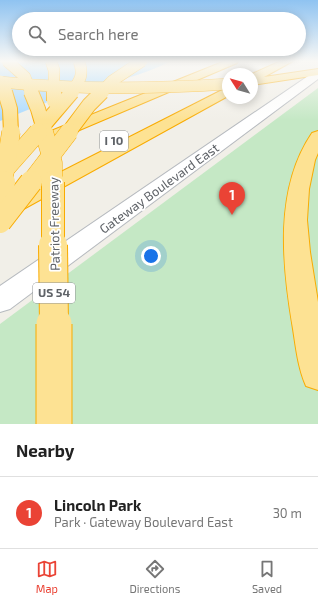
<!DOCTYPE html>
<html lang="en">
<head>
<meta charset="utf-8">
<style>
  :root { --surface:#fff; --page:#f6f6f6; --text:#222; --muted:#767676; --line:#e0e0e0; --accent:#ea4335 }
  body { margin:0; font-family:"Exo 2",sans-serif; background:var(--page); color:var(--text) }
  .compass { position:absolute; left:222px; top:68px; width:36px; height:36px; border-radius:50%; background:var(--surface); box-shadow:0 2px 10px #0003; rotate:307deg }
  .you { position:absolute; left:151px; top:256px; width:14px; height:14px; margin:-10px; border:3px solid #fff; border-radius:50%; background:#1a73e8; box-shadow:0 0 0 6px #1a73e833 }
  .badge { display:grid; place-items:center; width:26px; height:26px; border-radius:50%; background:var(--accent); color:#fff; font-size:13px; font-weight:700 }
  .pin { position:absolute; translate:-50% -33px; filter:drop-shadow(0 1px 2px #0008) }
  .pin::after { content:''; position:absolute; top:21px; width:14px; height:12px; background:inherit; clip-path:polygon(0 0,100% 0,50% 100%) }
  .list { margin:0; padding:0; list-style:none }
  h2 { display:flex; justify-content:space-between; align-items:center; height:52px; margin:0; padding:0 16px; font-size:17px }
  h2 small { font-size:13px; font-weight:400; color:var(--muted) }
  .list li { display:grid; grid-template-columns:26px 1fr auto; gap:12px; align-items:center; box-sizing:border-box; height:72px; padding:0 16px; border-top:1px solid var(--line) }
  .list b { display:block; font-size:15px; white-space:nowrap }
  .list p { margin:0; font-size:13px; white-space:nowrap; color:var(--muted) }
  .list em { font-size:13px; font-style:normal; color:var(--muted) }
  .icon { flex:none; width:22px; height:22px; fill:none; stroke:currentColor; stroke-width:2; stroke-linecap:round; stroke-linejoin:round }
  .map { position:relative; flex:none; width:318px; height:424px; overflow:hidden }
  .search { position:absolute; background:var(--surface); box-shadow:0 2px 10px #0003; left:12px; right:12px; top:12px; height:44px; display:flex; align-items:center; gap:10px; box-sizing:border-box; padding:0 14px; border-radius:22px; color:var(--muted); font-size:15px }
  .sheet { height:124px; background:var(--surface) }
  nav { display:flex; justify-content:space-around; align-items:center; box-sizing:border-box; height:56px; border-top:1px solid var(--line); background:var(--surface); font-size:11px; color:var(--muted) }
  nav a { display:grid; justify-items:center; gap:2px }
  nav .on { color:var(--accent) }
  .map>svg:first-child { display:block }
</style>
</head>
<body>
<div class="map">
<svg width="318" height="424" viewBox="0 0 318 424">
  <rect width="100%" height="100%" fill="#f1efe8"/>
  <path fill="#c5e8c5" d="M 318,88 L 318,424 L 0,424 L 0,324 Z"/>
  <path fill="#aadaff" d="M 0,61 L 171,61 C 142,76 111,82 81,91 C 53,98 27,111 0,121 Z"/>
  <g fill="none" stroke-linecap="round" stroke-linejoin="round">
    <g stroke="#b6babf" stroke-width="2">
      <path id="secondary" d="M 318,71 L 318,79 L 10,309 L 0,312 L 0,286 L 314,72 Z"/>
    </g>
    <g stroke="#f9ab00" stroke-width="2">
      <g id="highway">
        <path d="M 225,61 L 238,61 L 237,63 L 63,137 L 57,139 L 51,137 L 49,134 L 51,131 Z"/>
        <path d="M 281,61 L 293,61 L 264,77 L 318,69 L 318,75 L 252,85 L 252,74 Z"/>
        <path d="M 228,87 L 228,96 L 18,212 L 10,213 L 2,212 L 0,208 L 2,202 Z"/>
        <path d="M 318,131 L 318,153 L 315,160 L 309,189 L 307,220 L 310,252 L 318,302 L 318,390 L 306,386 C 298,368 296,348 293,329 C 282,265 274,189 312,133 Z"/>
      </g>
    </g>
    <use href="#secondary" fill="#fff" fill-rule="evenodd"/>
    <use href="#highway" fill="#fde293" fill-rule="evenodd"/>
    <g stroke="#f9ab00" stroke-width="12" stroke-linecap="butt">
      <g id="highway-bridge-far5">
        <path d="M 7,61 L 25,77 L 31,93"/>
        <path d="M 51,61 L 54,70 L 54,93"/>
        <path d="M 0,81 L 6,93"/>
        <path d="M 0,82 C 76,90 152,89 228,84"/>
        <path d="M 71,93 C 80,80 84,76 79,61"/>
        <path d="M 101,93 L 112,81 L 142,61"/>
      </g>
    </g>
    <g stroke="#f9ab00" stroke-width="16" stroke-linecap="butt">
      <g id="highway-bridge-far4">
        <path d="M 5,92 L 10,109 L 11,133"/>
        <path d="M 31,92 L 38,109 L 45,133"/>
        <path d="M 54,92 L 54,101"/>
        <path d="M 37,133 L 72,92"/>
        <path d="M 68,133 L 89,105 L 102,92"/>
      </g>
    </g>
    <g stroke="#f9ab00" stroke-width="19" stroke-linecap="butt">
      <g id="highway-bridge-far3">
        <path d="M 44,132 L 53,163 L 53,183"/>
        <path d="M 0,175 L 38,132"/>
        <path d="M 3,183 L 11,132"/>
        <path d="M 30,183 L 69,132"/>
      </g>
    </g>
    <g stroke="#f9ab00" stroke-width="24" stroke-linecap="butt">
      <g id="highway-bridge-far2">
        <path d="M 53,182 L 53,246"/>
        <path d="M 0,201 L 4,182"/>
        <path d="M 0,222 L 31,182"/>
      </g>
    </g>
    <g stroke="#f9ab00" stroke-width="30" stroke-linecap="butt">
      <path id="highway-bridge-far1" d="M 53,245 L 54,325"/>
    </g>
    <g stroke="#f9ab00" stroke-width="37" stroke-linecap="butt">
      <path id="highway-bridge" d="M 54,324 L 54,424"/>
    </g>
    <use href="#highway-bridge-far5" stroke="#fde293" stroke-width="11"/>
    <use href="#highway-bridge-far4" stroke="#fde293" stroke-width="14"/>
    <use href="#highway-bridge-far3" stroke="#fde293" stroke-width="18"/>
    <use href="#highway-bridge-far2" stroke="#fde293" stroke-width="22"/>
    <use href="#highway-bridge-far1" stroke="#fde293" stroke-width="28"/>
    <use href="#highway-bridge" stroke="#fde293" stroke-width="35"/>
  </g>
  <linearGradient id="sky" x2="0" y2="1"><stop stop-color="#8fc3f1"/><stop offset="0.51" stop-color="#f9f8f5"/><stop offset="1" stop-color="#f9f8f5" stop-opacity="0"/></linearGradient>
  <rect width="318" height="120" fill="url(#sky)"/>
  <g text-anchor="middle" stroke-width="3.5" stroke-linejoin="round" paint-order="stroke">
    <g fill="#fff" stroke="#8f9295" stroke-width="1">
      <rect x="100" y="131" width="28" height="20" rx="3"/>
      <rect x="33" y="283" width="42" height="20" rx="3"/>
    </g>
    <g font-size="12" font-weight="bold" fill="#5f6368">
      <text x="114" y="145">I 10</text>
      <text x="54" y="297">US 54</text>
    </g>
    <g font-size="13" fill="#5f6368" stroke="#fff">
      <text transform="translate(159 188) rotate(-36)" y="5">Gateway Boulevard East</text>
      <text transform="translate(54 224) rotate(-91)" y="5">Patriot Freeway</text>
    </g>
  </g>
</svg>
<svg class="compass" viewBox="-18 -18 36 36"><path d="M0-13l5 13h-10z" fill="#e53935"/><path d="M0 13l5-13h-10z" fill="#767676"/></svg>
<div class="you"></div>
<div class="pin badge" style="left:232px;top:215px">1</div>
<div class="search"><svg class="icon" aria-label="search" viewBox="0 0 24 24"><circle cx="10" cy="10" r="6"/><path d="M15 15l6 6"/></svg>Search here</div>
</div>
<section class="sheet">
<h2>Nearby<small></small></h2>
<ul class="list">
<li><span class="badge">1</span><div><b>Lincoln Park</b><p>Park · Gateway Boulevard East</p></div><em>30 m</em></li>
</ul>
</section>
<nav>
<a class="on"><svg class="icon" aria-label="map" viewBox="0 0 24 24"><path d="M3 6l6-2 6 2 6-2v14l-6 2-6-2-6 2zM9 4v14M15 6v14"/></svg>Map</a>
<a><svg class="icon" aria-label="directions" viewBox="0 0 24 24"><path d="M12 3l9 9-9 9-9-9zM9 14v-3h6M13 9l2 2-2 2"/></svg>Directions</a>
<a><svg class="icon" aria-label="saved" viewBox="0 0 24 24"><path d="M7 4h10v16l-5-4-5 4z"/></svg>Saved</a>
</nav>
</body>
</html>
